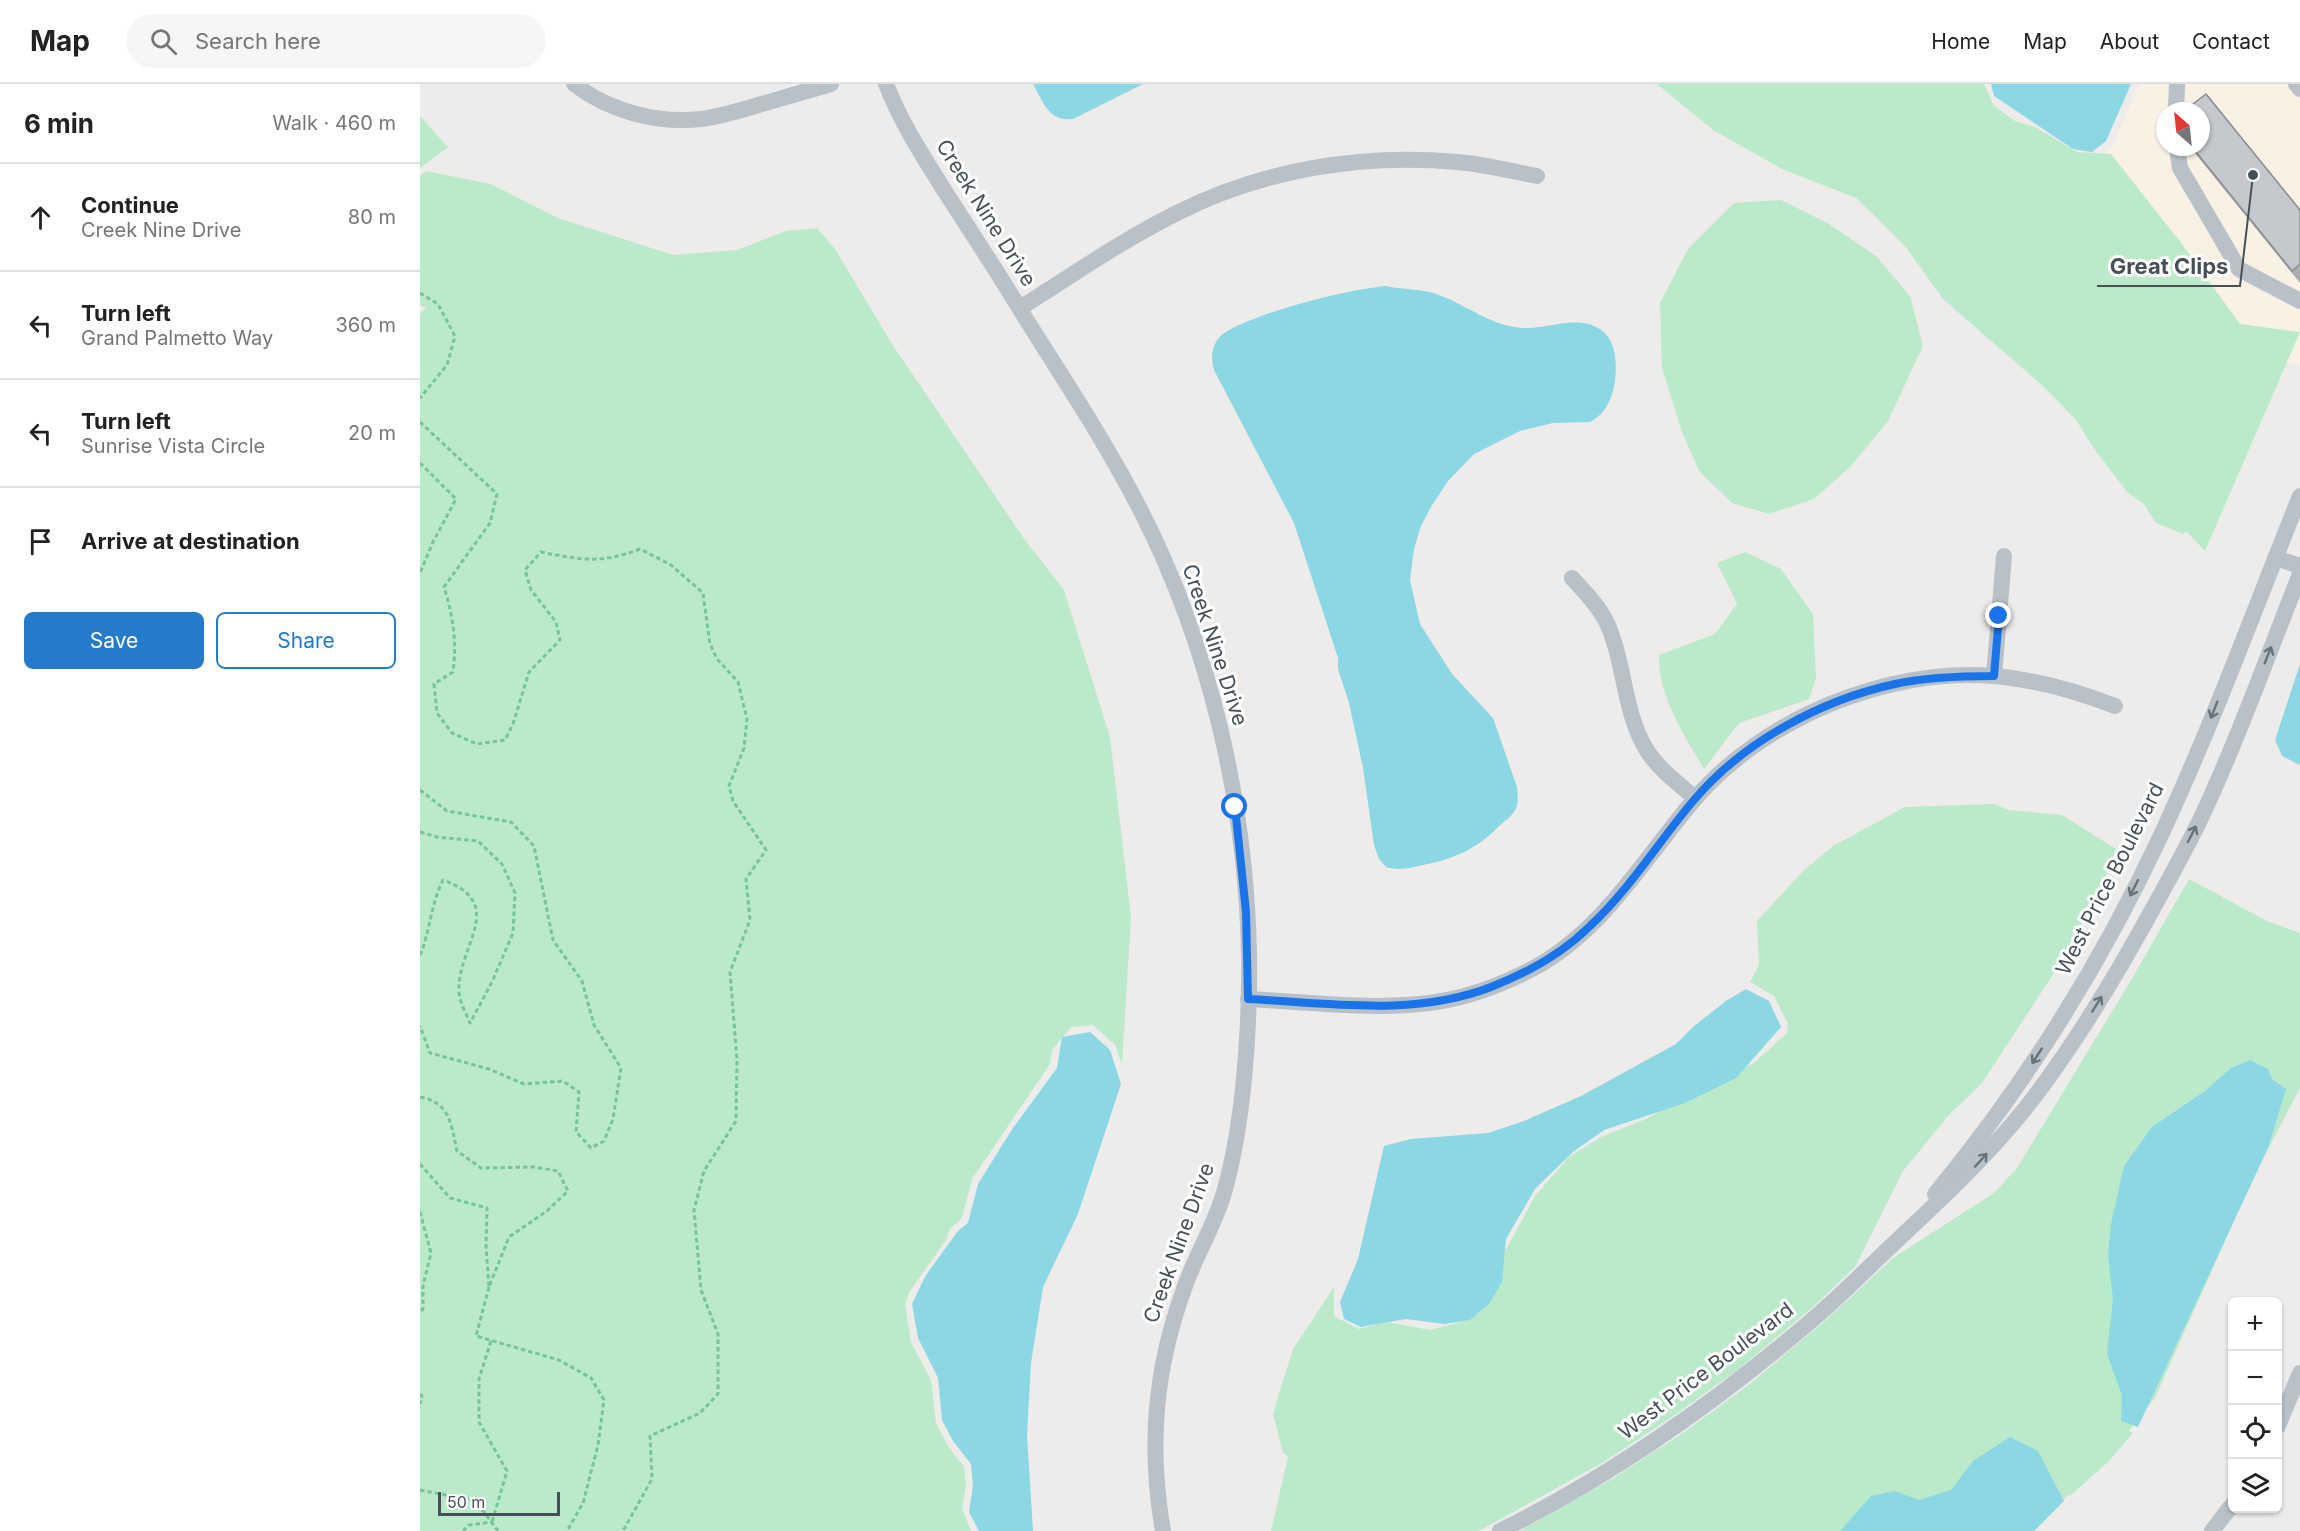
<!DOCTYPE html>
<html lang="en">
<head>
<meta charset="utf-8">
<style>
  :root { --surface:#fff; --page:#f6f6f6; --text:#222; --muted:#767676; --line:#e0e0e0; --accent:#267acc }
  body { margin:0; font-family:Inter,sans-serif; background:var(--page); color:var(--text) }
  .controls { position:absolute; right:18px; bottom:18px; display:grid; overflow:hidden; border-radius:9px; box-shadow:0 2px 4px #0004 }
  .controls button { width:54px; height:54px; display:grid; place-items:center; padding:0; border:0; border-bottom:2px solid var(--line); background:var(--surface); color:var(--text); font:30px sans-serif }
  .compass { position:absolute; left:1736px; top:18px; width:54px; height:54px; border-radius:50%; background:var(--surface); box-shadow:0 2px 4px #0004; rotate:333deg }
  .scale { position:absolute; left:18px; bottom:15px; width:122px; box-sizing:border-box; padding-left:6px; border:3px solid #455057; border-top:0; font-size:16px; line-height:21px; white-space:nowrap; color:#455057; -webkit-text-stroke:4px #fff; paint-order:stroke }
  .stop { position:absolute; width:18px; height:18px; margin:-14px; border:4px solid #1a73e8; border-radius:50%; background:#fff }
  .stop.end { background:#1a73e8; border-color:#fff; box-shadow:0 2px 6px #0008 }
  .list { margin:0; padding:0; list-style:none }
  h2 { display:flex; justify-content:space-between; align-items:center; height:78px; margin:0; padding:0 24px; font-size:26px }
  h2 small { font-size:20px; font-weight:400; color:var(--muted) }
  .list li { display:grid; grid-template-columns:39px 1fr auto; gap:18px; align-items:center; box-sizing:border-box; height:108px; padding:0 24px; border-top:2px solid var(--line) }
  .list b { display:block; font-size:22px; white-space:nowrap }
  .list p { margin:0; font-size:20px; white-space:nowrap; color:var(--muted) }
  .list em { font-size:20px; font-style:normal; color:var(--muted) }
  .actions { display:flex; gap:12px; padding:18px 24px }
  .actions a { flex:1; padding:14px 0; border:2px solid var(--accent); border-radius:9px; text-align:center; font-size:21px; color:var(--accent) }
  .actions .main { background:var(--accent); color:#fff }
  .icon { flex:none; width:33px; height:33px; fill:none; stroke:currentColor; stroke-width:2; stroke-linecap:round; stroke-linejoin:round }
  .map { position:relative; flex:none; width:1880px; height:1447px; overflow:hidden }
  header { display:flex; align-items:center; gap:36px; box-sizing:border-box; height:84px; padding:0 30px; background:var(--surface); border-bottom:2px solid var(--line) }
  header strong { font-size:28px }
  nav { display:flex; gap:33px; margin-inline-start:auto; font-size:21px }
  .search { width:420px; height:54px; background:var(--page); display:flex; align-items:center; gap:15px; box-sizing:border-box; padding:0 21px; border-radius:33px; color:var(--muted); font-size:22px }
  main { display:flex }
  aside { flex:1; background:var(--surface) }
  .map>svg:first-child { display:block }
</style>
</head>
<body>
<header>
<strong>Map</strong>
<div class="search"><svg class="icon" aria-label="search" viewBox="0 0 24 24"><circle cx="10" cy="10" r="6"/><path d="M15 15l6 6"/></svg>Search here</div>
<nav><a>Home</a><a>Map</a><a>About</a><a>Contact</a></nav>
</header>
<main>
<aside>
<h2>6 min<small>Walk · 460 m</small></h2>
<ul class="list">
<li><svg class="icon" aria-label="ahead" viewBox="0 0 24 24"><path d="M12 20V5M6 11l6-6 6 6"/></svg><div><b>Continue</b><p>Creek Nine Drive</p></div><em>80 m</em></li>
<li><svg class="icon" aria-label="left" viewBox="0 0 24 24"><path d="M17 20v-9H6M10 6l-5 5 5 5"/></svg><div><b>Turn left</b><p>Grand Palmetto Way</p></div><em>360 m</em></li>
<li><svg class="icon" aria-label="left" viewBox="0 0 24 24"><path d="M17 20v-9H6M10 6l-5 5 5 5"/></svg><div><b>Turn left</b><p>Sunrise Vista Circle</p></div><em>20 m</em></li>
<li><svg class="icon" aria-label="arrive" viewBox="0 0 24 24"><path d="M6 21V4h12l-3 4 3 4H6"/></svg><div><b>Arrive at destination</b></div></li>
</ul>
<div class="actions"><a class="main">Save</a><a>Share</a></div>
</aside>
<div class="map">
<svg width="1880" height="1447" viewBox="0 0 1880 1447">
  <rect width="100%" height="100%" fill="#eeebeb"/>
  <g fill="#f9f1e4">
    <path d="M 1719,0 L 1749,0 L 1747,27 L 1745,27 L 1745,63 L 1748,63 L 1752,85 L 1812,190 L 1816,194 L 1880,227 L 1880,281 L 1862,278 L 1840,262 L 1775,195 L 1681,72 L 1693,61 Z"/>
    <path d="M 1766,0 L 1880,0 L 1880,207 L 1824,178 L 1768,82 L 1765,63 L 1781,63 L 1781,27 L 1765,27 Z"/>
  </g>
  <g fill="#bbeaca">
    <path d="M 1237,0 L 1564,0 L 1574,22 L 1595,37 L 1615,43 L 1657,68 L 1691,70 L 1762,160 L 1820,240 L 1880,248 L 1785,467 L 1766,447 L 1763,450 L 1736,439 L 1723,419 L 1707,408 L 1675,366 L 1656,336 L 1624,303 L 1523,215 L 1485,162 L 1436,114 L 1362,85 L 1293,46 Z"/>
    <path d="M 0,32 L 28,63 L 0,84 Z"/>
    <path d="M 6,87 L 71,100 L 138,134 L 253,171 L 317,166 L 366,147 L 397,144 L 415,165 L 472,260 L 605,456 L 644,506 L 690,653 L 711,833 L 702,980 L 695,961 L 673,941 L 651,943 L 632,966 L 630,980 L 552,1095 L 542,1134 L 530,1145 L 526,1156 L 490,1207 L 485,1220 L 491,1258 L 511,1296 L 516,1339 L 528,1362 L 544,1383 L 546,1401 L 542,1425 L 551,1447 L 0,1447 L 0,230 L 6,224 L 0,221 L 0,92 Z"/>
    <path d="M 1361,116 L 1409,140 L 1456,172 L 1490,212 L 1503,262 L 1468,337 L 1430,383 L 1394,415 L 1349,430 L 1312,419 L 1279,387 L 1262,348 L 1242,284 L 1240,219 L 1268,165 L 1314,119 Z"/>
    <path d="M 1325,468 L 1361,485 L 1393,530 L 1396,594 L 1389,615 L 1319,639 L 1284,685 C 1264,651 1238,612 1239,571 L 1295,550 L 1317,520 L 1297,479 Z"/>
    <path d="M 1574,720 L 1589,726 L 1642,731 L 1696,765 L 1681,804 L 1634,889 L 1562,999 L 1528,1032 L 1483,1087 L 1435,1183 L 1394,1222 L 1320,1284 L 1252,1333 L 1182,1379 L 1059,1447 L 851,1447 L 868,1372 L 863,1369 L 853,1329 L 873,1265 L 914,1203 L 914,1232 L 939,1245 L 967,1238 L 1010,1246 L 1048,1236 L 1115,1112 L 1149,1073 L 1181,1053 L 1228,1034 L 1293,998 L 1334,979 L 1367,949 L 1368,940 L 1354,912 L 1330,898 L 1339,881 L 1337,837 L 1384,786 L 1413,762 L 1485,723 Z"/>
    <path d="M 1769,795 L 1847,837 L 1880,849 L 1880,1004 L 1834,1092 L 1735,1314 L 1709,1347 L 1713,1349 L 1688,1378 L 1650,1412 L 1648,1411 L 1614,1447 L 1100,1447 L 1192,1395 L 1263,1349 L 1331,1299 L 1406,1236 L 1473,1174 L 1574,1109 L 1597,1084 L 1713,893 Z"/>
  </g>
  <g fill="#8bd7e3">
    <path d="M 613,0 L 723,0 L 653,35 C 629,38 623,18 613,0 Z"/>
    <path d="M 1571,0 L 1711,0 L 1686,57 L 1672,68 L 1653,65 L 1574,12 Z"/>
    <path d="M 965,202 C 983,206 1002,204 1019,211 C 1049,222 1070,242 1104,244 C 1130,245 1158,230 1181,246 C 1196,256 1197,279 1195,296 C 1193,313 1186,330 1170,338 L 1133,339 L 1100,347 L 1054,370 L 1028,397 L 1011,423 L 1001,442 L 994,465 L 990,496 L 1000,540 L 1032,590 L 1073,634 L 1097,703 C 1097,708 1099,715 1097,721 C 1095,730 1086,736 1079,742 C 1057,765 1034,775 1003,781 C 989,784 981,787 966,783 L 959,775 L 954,761 L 943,684 L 929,619 L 918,585 L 918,574 L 874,439 L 795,288 C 789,274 792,256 806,248 C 818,240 832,236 844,231 C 883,218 923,207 965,202 Z"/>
    <path d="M 1880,580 L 1880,681 L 1862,672 L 1855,656 Z"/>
    <path d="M 1326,905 L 1349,917 L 1361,943 L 1316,994 L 1265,1019 L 1184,1046 L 1153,1068 L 1115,1105 L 1086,1155 L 1082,1198 L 1069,1220 L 1050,1236 L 1024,1240 L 986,1235 L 941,1243 L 924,1235 L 920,1218 L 938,1175 L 964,1062 L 991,1055 L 1068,1049 L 1104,1037 L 1161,1012 L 1256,960 L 1274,942 L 1306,917 Z"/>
    <path d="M 670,948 L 690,966 L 701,1000 L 658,1130 L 623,1203 L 611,1279 L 607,1351 L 613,1447 L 559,1447 L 549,1428 L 553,1402 L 551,1380 L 533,1357 L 522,1336 L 518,1294 L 498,1254 L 492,1220 L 506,1191 L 538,1147 L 548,1139 L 558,1100 L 593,1044 L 637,984 L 642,953 Z"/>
    <path d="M 1830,976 L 1848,985 L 1852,995 L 1866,1005 L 1848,1064 L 1718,1343 L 1701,1337 L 1702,1311 L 1687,1270 L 1693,1215 L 1688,1171 L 1691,1140 L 1704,1082 L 1732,1043 L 1785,1007 L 1811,984 Z"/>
    <path d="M 1590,1353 L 1618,1367 L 1644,1417 L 1614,1447 L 1420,1447 L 1451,1412 L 1475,1407 L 1499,1416 L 1531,1406 L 1553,1377 Z"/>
  </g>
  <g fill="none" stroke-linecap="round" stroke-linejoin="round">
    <g stroke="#76c499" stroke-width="3" stroke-dasharray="4.5 3" stroke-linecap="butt">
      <path d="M 0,209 L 18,220 L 35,252 L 27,281 L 0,314"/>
      <path d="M 0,338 L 77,410 L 70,439 L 24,503 C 33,532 37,558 33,588 L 14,600 L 17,629 L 32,649 L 57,660 L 85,656 L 93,640 L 109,588 L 140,556 L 136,538 L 111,506 L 105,486 L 121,468 C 161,476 181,480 220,465 L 251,481 L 283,509 L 290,560 L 297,575 L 318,598 L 327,635 L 324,664 L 309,702 L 313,717 L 346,766 L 326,795 L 330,836 L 310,888 L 317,976 L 316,1037 L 284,1087 L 274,1126 L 281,1206 L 298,1250 L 298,1310 L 280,1329 L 230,1352 L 232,1395 L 203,1447"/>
      <path d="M 0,379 L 36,415 L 13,458 L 0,489"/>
      <path d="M 0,706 L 27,727 L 91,738 L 114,762 L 133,856 L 162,897 L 174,941 L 201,984 L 193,1035 L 184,1057 L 171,1064 L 156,1048 L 159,1008 L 143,997 L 104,1000 L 69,985 L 10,969 L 0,942"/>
      <path d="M 0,748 L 17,753 L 58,757 L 82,780 L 95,809 L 93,849 L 72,898 L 50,939 C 46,929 39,917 39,907 C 37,862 89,820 23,796 C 11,820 10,847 0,872"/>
      <path d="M 0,1013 C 31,1019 31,1041 37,1067 L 61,1084 L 114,1083 L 138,1087 L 148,1107 L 127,1127 L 89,1153 L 69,1203 L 66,1162 L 67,1124 L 30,1114 L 0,1080"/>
      <path d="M 0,1128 L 11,1169 L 3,1202 L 3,1225 L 0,1228"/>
      <path d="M 69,1203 L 56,1252 L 139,1276 L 171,1294 L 184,1316 L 178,1361 L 163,1419 L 147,1447"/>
      <path d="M 71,1257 L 59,1295 L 59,1338 L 87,1387 L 72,1438"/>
      <path d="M 0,1310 L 2,1312 L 0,1320"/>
      <path d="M 0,1406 L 56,1417 L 78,1447"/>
      <path d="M 43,1447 L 49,1441 L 72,1438"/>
    </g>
    <g stroke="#b7c1c7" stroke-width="16">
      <path d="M 154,0 C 189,27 237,40 281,35 C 299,33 318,27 335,22 C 360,15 386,7 411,0"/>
      <path d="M 466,0 C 481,39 504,74 526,109 C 551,148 577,187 601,227 C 642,293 686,358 721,427 C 790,563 826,718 829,870 C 830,945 824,1038 804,1109 C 794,1142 776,1171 765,1202 C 735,1284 728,1361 743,1447"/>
      <path d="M 1876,0 L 1880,5"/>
      <path d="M 1756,27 L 1757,0"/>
      <path d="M 1757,63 L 1760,84 L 1819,185 L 1880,217"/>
      <path d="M 600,224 C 651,192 701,157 755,130 C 841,86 941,69 1037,78 C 1064,80 1091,87 1117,92"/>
      <path d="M 1855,474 L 1880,482"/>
      <path d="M 1152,494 C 1164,507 1178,521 1186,537 C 1205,577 1203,627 1226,665 C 1238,685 1259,700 1275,714"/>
      <path d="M 1574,592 L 1584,472"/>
      <path d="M 828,915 C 888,918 958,927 1016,918 C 1049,913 1081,901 1110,886 C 1182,849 1223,776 1274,716 C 1344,634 1468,583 1575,592 C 1618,596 1656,607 1695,622"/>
      <path d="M 1515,1110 C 1606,1000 1682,878 1742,749 C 1793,639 1835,524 1880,412"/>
      <path d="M 1858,1342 L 1880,1289"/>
      <path d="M 1080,1447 C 1195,1390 1302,1314 1399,1230 C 1423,1209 1446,1186 1469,1164 C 1516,1120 1563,1077 1604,1026 C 1651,967 1690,902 1726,837 C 1745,803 1764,769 1781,734 C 1818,655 1848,571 1880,490"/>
      <path d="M 1792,1447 L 1812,1421"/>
    </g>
  </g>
  <path fill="#a9adb1" d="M 1770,63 L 1781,63 L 1880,126 L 1880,199 Z"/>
  <path fill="#c5c9ce" stroke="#8a8d90" stroke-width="1.5" d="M 1786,10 L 1880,126 L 1880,180 L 1872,187 L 1772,63 L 1781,63 L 1781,27 L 1764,27 Z"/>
  <defs><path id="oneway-shaft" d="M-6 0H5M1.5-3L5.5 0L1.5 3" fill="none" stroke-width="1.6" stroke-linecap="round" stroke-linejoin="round" transform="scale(1.5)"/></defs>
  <g stroke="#677279">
    <use href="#oneway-shaft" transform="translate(1848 571) rotate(-68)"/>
    <use href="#oneway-shaft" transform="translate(1794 626) rotate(112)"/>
    <use href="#oneway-shaft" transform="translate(1772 750) rotate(-63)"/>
    <use href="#oneway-shaft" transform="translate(1714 804) rotate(117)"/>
    <use href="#oneway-shaft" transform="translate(1677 920) rotate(-58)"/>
    <use href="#oneway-shaft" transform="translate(1617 972) rotate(123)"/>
    <use href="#oneway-shaft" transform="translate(1561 1076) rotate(-48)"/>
  </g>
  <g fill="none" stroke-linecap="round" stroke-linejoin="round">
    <path stroke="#1a73e8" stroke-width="8" d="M 815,723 L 826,828 L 828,915 C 908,919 994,933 1071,903 C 1107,889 1142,870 1170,842 C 1210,805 1239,757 1274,716 C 1323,658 1401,616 1475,600 C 1507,593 1540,592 1574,592 L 1579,532"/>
  </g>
  <g text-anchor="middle" stroke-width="6" stroke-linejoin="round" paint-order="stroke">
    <g font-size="21" fill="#455057" stroke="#fff">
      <text transform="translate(566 129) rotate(58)" y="7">Creek Nine Drive</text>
      <text transform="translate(795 561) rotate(72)" y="7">Creek Nine Drive</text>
      <text transform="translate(1690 795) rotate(-63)" y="7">West Price Boulevard</text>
      <text transform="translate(759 1159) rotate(-70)" y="7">Creek Nine Drive</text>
      <text transform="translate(1286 1287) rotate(-37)" y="7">West Price Boulevard</text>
    </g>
  </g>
  <path fill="none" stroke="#455057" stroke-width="2" d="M1833 91L1820 202H1677"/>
  <circle fill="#455057" stroke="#fff" stroke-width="2" cx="1833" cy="91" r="6"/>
  <g font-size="22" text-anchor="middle" font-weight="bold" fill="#455057" stroke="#fff" stroke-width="6" stroke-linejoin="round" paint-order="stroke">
    <text x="1749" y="190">Great Clips</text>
  </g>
</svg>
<div class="controls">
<button>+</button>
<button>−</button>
<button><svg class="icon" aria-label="locate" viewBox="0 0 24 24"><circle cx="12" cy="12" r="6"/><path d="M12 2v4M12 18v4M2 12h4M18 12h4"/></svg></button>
<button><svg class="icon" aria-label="layers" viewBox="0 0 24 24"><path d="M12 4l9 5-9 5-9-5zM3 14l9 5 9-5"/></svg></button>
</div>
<svg class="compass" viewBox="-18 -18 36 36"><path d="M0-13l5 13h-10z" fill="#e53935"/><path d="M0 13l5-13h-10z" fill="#767676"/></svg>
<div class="scale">50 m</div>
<div class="stop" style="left:815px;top:723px"></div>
<div class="stop end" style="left:1579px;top:532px"></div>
</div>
</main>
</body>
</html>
